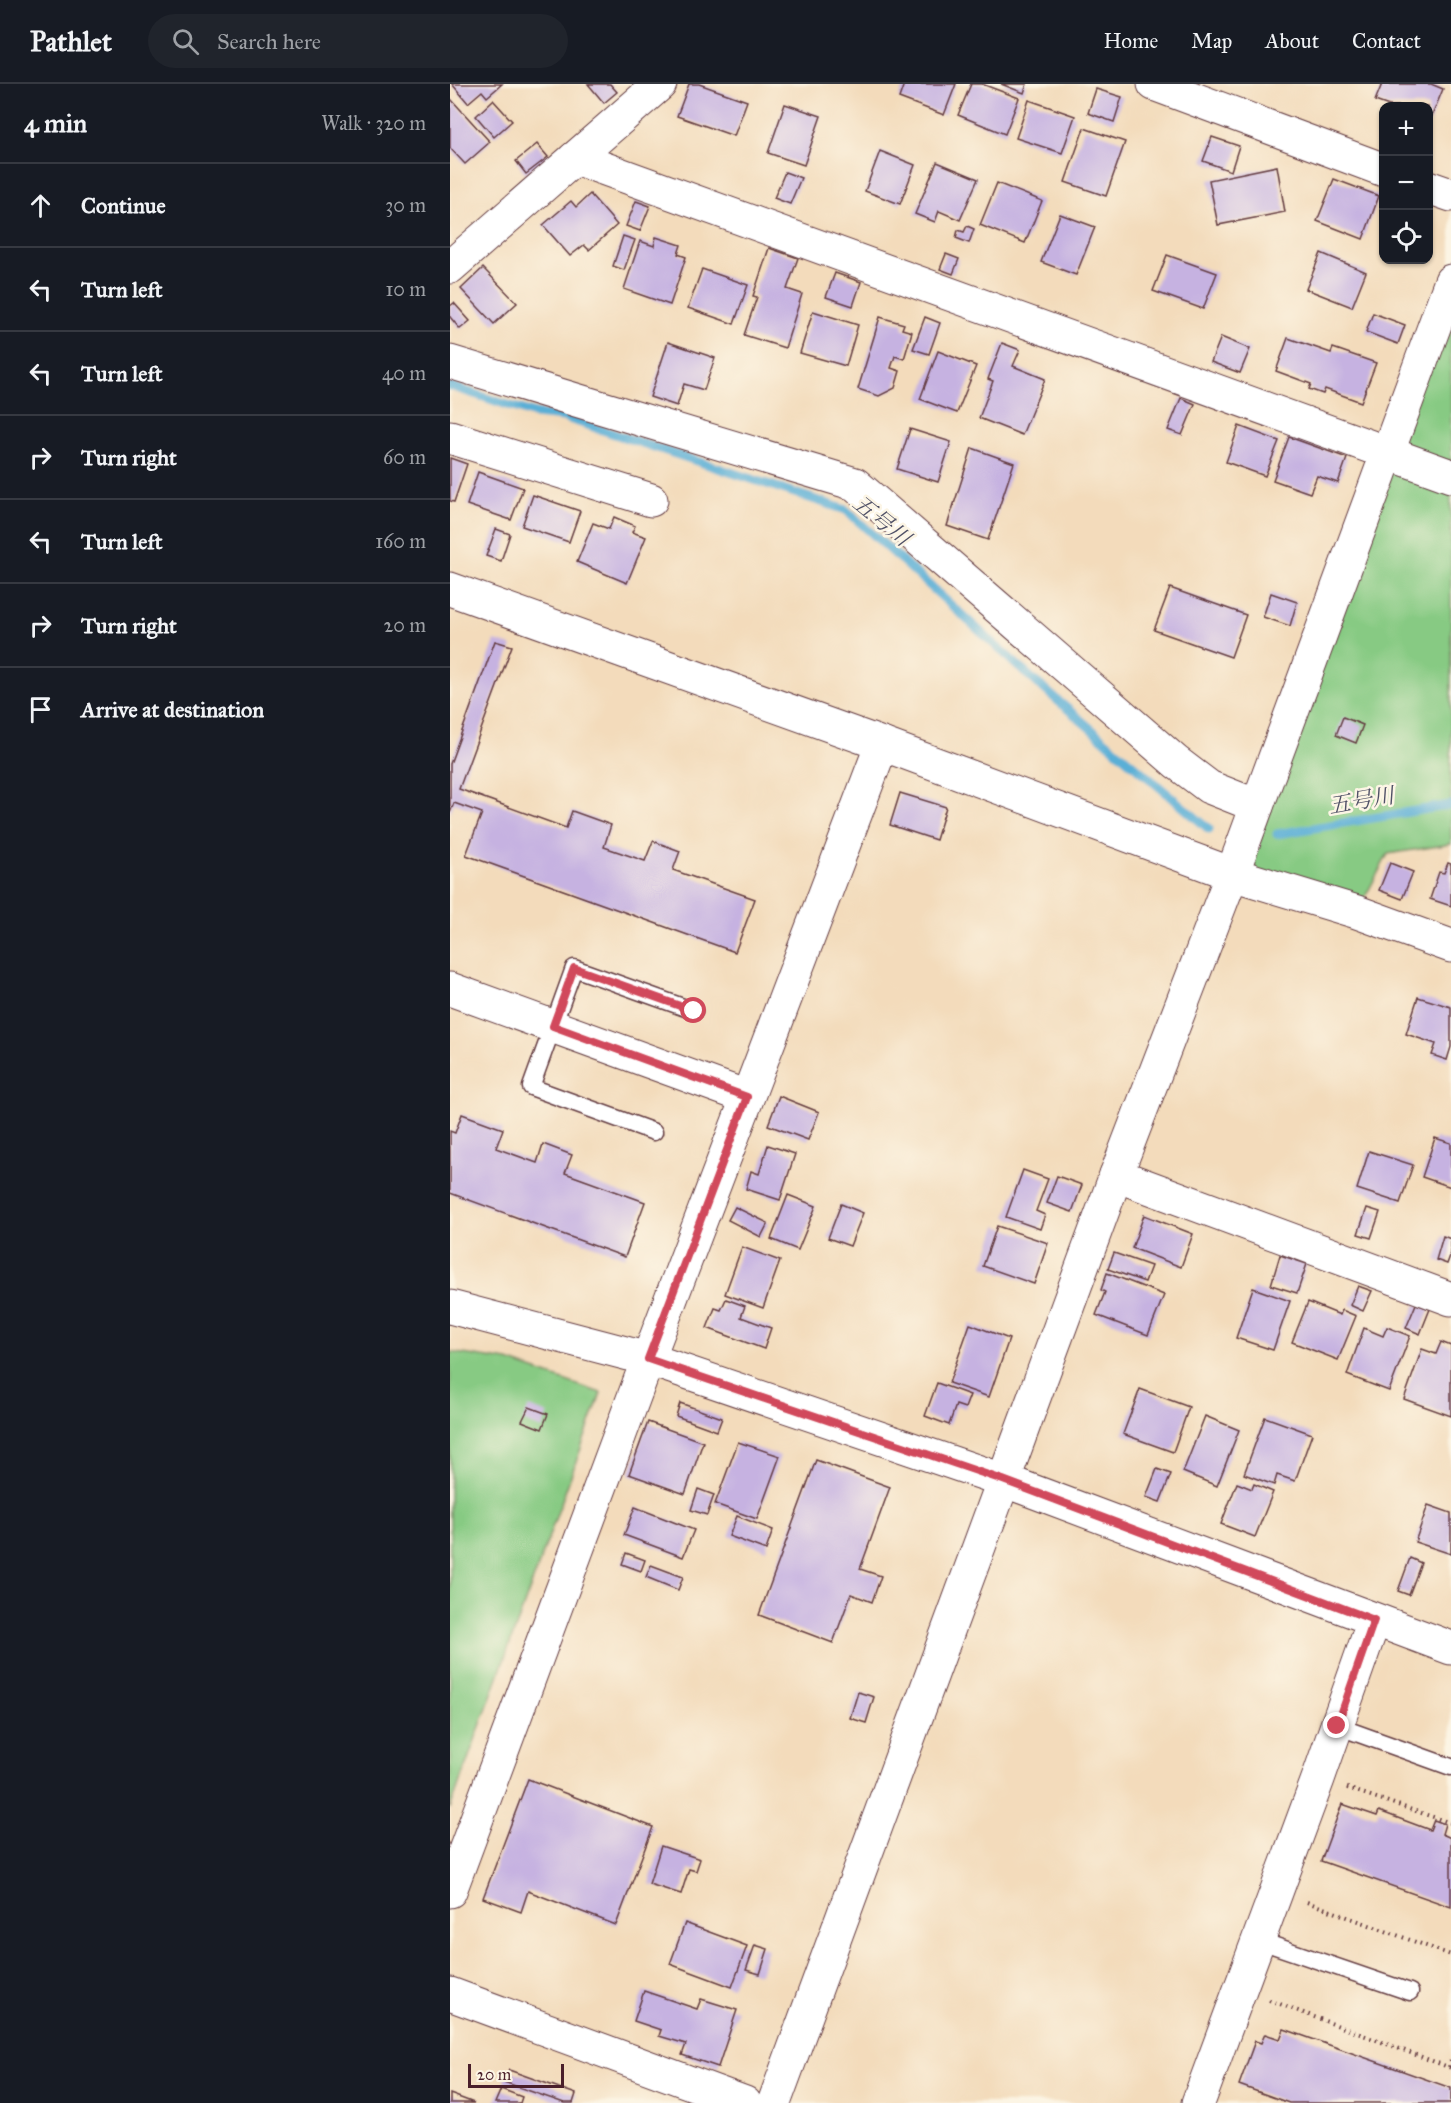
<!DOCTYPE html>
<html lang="en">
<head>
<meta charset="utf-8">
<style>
  :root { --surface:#171b24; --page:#20242c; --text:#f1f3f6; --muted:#9ea1a6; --line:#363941 }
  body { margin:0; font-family:"IM FELL Great Primer","Noto Serif JP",serif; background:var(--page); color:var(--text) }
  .controls { position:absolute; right:18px; top:18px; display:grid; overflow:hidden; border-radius:12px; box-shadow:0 2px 4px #0004 }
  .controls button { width:54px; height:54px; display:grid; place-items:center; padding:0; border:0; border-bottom:2px solid var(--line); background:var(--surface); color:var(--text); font:30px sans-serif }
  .scale { position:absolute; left:18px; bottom:15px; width:96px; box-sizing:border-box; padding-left:6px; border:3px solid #4a1f2b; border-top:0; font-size:16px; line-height:21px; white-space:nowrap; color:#4a1f2b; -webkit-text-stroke:4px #fcf5e5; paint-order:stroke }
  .stop { position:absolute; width:18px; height:18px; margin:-14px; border:4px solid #d1495b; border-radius:50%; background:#fff }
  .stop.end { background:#d1495b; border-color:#fff; box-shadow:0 2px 6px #0008 }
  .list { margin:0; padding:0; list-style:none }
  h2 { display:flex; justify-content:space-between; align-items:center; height:78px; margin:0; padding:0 24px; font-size:26px }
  h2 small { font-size:20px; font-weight:400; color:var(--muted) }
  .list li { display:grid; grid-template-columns:39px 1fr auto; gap:18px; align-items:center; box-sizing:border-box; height:84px; padding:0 24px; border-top:2px solid var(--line) }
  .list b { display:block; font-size:22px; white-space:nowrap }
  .list em { font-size:20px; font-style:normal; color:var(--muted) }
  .icon { flex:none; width:33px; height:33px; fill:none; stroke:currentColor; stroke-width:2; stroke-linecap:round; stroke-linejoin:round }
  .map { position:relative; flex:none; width:1001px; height:2019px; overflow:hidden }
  header { display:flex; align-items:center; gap:36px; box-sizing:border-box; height:84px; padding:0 30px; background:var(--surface); border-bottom:2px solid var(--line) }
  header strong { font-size:28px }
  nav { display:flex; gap:33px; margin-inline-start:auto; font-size:21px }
  .search { width:420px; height:54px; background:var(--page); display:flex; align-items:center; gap:15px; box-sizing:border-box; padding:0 21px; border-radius:33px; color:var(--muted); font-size:22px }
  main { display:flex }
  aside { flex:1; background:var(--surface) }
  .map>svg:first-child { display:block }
</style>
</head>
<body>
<header>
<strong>Pathlet</strong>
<div class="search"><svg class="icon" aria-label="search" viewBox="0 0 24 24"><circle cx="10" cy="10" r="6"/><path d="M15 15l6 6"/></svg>Search here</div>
<nav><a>Home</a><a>Map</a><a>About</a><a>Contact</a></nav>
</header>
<main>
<aside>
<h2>4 min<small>Walk · 320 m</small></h2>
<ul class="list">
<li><svg class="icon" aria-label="ahead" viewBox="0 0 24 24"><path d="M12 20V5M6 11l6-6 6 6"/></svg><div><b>Continue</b></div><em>30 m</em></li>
<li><svg class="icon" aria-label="left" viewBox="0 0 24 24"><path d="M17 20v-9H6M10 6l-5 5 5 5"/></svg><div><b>Turn left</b></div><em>10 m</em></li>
<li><svg class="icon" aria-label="left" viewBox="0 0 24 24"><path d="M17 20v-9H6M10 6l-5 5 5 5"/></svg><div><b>Turn left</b></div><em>40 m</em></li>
<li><svg class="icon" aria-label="right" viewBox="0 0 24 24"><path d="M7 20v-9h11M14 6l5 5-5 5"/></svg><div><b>Turn right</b></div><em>60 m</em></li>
<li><svg class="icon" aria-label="left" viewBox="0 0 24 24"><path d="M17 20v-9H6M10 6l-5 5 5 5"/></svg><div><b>Turn left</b></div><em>160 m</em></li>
<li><svg class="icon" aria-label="right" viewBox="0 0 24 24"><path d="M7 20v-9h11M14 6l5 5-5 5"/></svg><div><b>Turn right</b></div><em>20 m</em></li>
<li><svg class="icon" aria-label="arrive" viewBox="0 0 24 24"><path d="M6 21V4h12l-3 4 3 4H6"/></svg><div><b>Arrive at destination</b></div></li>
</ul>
</aside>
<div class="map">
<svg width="1001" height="2019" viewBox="0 0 1001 2019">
  <rect width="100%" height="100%" fill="#fcf5e5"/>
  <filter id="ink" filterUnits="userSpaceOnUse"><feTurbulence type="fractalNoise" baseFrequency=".0167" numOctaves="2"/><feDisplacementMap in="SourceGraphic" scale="12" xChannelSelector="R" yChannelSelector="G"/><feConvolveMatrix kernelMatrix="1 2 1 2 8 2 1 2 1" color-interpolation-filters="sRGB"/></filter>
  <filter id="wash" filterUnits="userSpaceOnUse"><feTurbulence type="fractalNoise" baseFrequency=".008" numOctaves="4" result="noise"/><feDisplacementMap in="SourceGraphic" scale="24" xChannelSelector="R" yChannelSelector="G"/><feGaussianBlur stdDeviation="1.35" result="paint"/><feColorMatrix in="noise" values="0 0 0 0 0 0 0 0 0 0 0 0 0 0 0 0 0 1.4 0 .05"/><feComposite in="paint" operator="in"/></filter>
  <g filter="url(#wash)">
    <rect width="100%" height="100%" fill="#f3dbbb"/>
    <g fill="#87ca83" stroke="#687457" stroke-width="1.5">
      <path d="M 1001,195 L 1001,760 L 938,770 L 907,828 L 782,790 Z"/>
      <path d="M 0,1268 L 58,1277 L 151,1309 L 0,1725 Z"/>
    </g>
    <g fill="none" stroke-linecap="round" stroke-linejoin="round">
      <g stroke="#5aafd6" stroke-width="9">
        <path d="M 0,302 L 85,330 L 113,333 L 396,426 L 587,599 L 759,745"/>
        <path d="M 827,750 L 1001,721"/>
      </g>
    </g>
    <g id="blocks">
      <g fill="#c6b2e1">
        <path d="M 2,0 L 52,0 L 37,13 L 32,7 L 18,19 Z"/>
        <path d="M 138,0 L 160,0 L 167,8 L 154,19 Z"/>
        <path d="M 239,0 L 249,0 L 297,17 L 284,52 L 227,32 Z"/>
        <path d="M 454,0 L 506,0 L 494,31 L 449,14 Z"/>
        <path d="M 521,0 L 532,0 L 569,14 L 555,50 L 508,31 Z"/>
        <path d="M 551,0 L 577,0 L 574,9 Z"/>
        <path d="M 932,0 L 981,0 L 993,5 L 979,39 L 978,22 L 939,22 L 925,17 Z"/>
        <path d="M 646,5 L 672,13 L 664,38 L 638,29 Z"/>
        <path d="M 0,14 L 40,58 L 15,80 L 0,64 Z"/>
        <path d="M 43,16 L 62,37 L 44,53 L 26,32 Z"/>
        <path d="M 579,16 L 625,32 L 612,69 L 566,54 Z"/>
        <path d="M 335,20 L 371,32 L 354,81 L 318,69 Z"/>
        <path d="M 634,44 L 675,58 L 656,112 L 615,98 Z"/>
        <path d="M 762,53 L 789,62 L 781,87 L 753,77 Z"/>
        <path d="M 87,60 L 98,73 L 76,90 L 66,77 Z"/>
        <path d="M 430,67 L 465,81 L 450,120 L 415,107 Z"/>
        <path d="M 487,78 L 528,95 L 510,136 L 489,127 L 485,138 L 465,130 Z"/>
        <path d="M 827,82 L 835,128 L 768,141 L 759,96 Z"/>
        <path d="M 335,88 L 351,94 L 340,120 L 324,114 Z"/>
        <path d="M 884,95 L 929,112 L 913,155 L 867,137 Z"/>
        <path d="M 547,99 L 592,117 L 575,159 L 530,141 Z"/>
        <path d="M 140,110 L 167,141 L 139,166 L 134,161 L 120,172 L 93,141 L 121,117 L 126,123 Z"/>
        <path d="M 186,117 L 200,122 L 190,147 L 176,142 Z"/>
        <path d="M 610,130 L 645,143 L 626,191 L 591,178 Z"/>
        <path d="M 517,142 L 524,145 L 519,159 L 506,154 L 508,146 L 514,148 Z"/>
        <path d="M 173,152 L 185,156 L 174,186 L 163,182 Z"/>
        <path d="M 206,153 L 231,161 L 228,170 L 236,173 L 220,221 L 174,205 L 190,157 L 204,162 Z"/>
        <path d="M 319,164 L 348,174 L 337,205 L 352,210 L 335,264 L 294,251 L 307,213 L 303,212 Z"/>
        <path d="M 871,169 L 916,188 L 902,223 L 856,205 Z"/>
        <path d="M 496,170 L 509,175 L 503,190 L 490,185 Z"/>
        <path d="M 717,171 L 767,189 L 753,225 L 703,207 Z"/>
        <path d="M 33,184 L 67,219 L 44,240 L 11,205 Z"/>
        <path d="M 252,185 L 298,201 L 284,240 L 238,224 Z"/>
        <path d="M 385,189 L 411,198 L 403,222 L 376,213 Z"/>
        <path d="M 4,219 L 20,237 L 10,245 L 0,233 L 0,222 Z"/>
        <path d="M 363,227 L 408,241 L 396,282 L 350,269 Z"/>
        <path d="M 923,229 L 955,241 L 948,260 L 916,248 Z"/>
        <path d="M 430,233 L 454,240 L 452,245 L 462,248 L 454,275 L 445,272 L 441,284 L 450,287 L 445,304 L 429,312 L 408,305 Z"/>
        <path d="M 475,233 L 490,239 L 479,270 L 463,265 Z"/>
        <path d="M 771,253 L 800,265 L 790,289 L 761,278 Z"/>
        <path d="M 838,254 L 881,269 L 883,264 L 926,279 L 911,318 L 875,305 L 873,310 L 859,305 L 861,300 L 826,287 Z"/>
        <path d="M 218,258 L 265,274 L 254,306 L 234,300 L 227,322 L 200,313 Z"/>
        <path d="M 552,259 L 570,266 L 563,282 L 595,295 L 572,351 L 529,334 L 543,297 L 538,295 Z"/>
        <path d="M 488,267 L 526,282 L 507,329 L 470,315 Z"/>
        <path d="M 731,314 L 745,320 L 732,351 L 718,346 Z"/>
        <path d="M 789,342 L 829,357 L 815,392 L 776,378 Z"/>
        <path d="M 460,345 L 501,358 L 488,398 L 447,385 Z"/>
        <path d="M 839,353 L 897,374 L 888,399 L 867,392 L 860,409 L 823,396 Z"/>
        <path d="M 522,364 L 564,379 L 538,456 L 497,442 Z"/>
        <path d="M 0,374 L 17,380 L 4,418 L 0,417 Z"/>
        <path d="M 28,388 L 73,404 L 61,436 L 17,421 Z"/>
        <path d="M 83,411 L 130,427 L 119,458 L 72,442 Z"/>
        <path d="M 164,433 L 185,442 L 182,448 L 196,453 L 177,499 L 127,478 L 143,439 L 159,445 Z"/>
        <path d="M 46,445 L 60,450 L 51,477 L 36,472 Z"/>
        <path d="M 720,504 L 796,531 L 781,573 L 704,546 Z"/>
        <path d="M 821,509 L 847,518 L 840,542 L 813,533 Z"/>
        <path d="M 45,557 L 62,562 L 9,705 L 116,744 L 122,727 L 161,741 L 154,763 L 195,777 L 203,757 L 230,767 L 223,786 L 305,815 L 285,868 L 16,771 L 32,729 L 4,719 L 0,729 L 0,680 Z"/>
        <path d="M 893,633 L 913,641 L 906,659 L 886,651 Z"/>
        <path d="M 450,709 L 496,723 L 486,756 L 440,741 Z"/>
        <path d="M 940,779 L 963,788 L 952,815 L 929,806 Z"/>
        <path d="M 998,779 L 1001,780 L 1001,822 L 980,815 L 989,788 L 994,789 Z"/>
        <path d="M 968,913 L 1001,923 L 1001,963 L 997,976 L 982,971 L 986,960 L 956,950 Z"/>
        <path d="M 329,1012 L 369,1028 L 358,1056 L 318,1041 Z"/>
        <path d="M 12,1030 L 53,1045 L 46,1064 L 87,1079 L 93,1060 L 122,1071 L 115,1089 L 195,1118 L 175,1173 L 0,1109 L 0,1047 L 5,1049 Z"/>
        <path d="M 985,1054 L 1001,1059 L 1001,1103 L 972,1093 Z"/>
        <path d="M 318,1061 L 345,1070 L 330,1116 L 296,1105 L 301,1087 L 309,1090 Z"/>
        <path d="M 919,1067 L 963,1081 L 950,1119 L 907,1105 Z"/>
        <path d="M 573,1086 L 598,1095 L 586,1127 L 595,1131 L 590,1145 L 556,1133 Z"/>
        <path d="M 607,1092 L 632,1101 L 622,1128 L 597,1119 Z"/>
        <path d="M 338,1111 L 366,1122 L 348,1166 L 321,1155 Z"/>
        <path d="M 391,1120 L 413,1129 L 400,1162 L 378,1154 Z"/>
        <path d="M 285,1123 L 318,1139 L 311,1153 L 278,1136 Z"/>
        <path d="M 917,1124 L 930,1128 L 921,1154 L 908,1150 Z"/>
        <path d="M 694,1131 L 743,1150 L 731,1183 L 682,1164 Z"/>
        <path d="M 547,1142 L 598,1159 L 584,1200 L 533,1182 Z"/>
        <path d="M 993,1152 L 1001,1155 L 1001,1169 L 997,1180 L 986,1176 Z"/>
        <path d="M 292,1163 L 330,1177 L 313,1224 L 275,1210 Z"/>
        <path d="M 664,1169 L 701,1182 L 695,1198 L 658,1185 Z"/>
        <path d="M 830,1171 L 857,1180 L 847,1209 L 821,1201 Z"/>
        <path d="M 657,1189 L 714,1211 L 698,1251 L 646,1231 L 655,1208 L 651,1206 Z"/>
        <path d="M 908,1202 L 922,1207 L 913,1227 L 900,1221 Z"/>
        <path d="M 803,1204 L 840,1217 L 823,1266 L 786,1254 Z"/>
        <path d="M 276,1215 L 295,1222 L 291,1233 L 321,1244 L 314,1265 L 257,1244 L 265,1224 L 271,1226 Z"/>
        <path d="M 858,1218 L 890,1231 L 892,1226 L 906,1232 L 888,1276 L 842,1258 Z"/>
        <path d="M 966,1220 L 980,1225 L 970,1250 L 956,1244 Z"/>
        <path d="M 520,1240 L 559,1255 L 539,1313 L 499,1299 Z"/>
        <path d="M 937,1243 L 960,1252 L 939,1307 L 897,1291 L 914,1244 L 933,1252 Z"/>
        <path d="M 991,1258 L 1001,1262 L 1001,1332 L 954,1315 L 972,1265 L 986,1270 Z"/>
        <path d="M 487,1299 L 520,1311 L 515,1324 L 506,1321 L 499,1341 L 475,1332 Z"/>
        <path d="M 690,1305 L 739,1323 L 723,1368 L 673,1350 Z"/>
        <path d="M 230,1319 L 272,1334 L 267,1347 L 226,1332 Z"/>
        <path d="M 79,1323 L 98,1330 L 92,1345 L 72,1337 Z"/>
        <path d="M 755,1332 L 789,1346 L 767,1402 L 733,1388 Z"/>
        <path d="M 815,1333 L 862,1350 L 845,1397 L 827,1391 L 824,1401 L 794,1390 Z"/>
        <path d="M 198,1338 L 253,1358 L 235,1410 L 179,1390 Z"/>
        <path d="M 288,1358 L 330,1372 L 307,1435 L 265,1420 Z"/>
        <path d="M 366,1376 L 440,1403 L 410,1485 L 431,1492 L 422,1518 L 401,1510 L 383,1559 L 309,1531 Z"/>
        <path d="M 707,1385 L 721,1390 L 710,1418 L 696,1413 Z"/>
        <path d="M 787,1399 L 802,1405 L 804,1400 L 823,1408 L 805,1453 L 771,1440 Z"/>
        <path d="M 248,1405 L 264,1411 L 257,1431 L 241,1426 Z"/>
        <path d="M 978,1421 L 1001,1429 L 1001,1470 L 965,1458 Z"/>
        <path d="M 185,1423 L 244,1446 L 233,1473 L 174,1451 Z"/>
        <path d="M 287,1432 L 323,1446 L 316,1466 L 279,1452 Z"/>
        <path d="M 176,1469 L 195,1476 L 191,1487 L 172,1480 Z"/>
        <path d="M 960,1474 L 971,1479 L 959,1511 L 948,1507 Z"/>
        <path d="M 201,1481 L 233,1493 L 228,1506 L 196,1493 Z"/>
        <path d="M 408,1608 L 424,1613 L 416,1639 L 400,1634 Z"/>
        <path d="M 78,1695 L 203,1743 L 166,1841 L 78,1807 L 71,1828 L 33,1814 Z"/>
        <path d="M 892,1720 L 927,1732 L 929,1727 L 980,1746 L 984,1736 L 995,1740 L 992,1750 L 1001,1754 L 1001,1823 L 871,1777 Z"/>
        <path d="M 211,1762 L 250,1775 L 246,1787 L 239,1785 L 231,1810 L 199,1800 Z"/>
        <path d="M 235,1839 L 297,1862 L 282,1903 L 220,1880 Z"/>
        <path d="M 305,1861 L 318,1865 L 310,1890 L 296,1886 Z"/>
        <path d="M 194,1907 L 247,1925 L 251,1915 L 287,1926 L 268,1983 L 232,1971 L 236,1960 L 209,1952 L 211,1946 L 184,1937 Z"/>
        <path d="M 834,1945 L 1001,2004 L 1001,2019 L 839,2019 L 789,2001 L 805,1957 L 811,1959 L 815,1950 L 830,1955 Z"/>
        <path d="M 59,1986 L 126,2010 L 123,2019 L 114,2019 L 54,1998 Z"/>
        <path d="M 51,2005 L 72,2013 L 70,2019 L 45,2019 Z"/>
        <path d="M 0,2010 L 24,2019 L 0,2019 Z"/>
      </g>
    </g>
  </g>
  <g filter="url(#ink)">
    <use href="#blocks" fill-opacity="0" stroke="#633b41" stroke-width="1.5"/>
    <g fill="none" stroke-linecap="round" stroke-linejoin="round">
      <g stroke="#633b41" stroke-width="19">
        <g id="service">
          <path d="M 204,1048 L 81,1003 L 124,884 L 244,927"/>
          <path d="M 887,1642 L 1001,1683"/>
          <path d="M 808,1856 L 960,1908"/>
        </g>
      </g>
      <g stroke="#633b41" stroke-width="35">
        <g id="minor">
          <path d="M 704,0 L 934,86"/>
          <path d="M 125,74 L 1001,392"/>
          <path d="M 978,103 L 1001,111"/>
          <path d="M 0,183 L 210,0"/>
          <path d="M 0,278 L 405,400 L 726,678 L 759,703 L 807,722"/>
          <path d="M 0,353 L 201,416"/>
          <path d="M 0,505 L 432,660 L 782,790 L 907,828 L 1001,862"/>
          <path d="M 0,905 L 297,1013"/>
          <path d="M 666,1091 L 1001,1215"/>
          <path d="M 0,1223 L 198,1275 L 553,1396 L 1001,1564"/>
          <path d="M 0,1807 L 198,1275 L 432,660"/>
          <path d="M 0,1910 L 295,2019"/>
          <path d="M 324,2019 L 666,1091 L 782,790 L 1001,197"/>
          <path d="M 748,2019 L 868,1695 L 924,1536"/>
        </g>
      </g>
      <g stroke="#633b41" stroke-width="4" stroke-dasharray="1.5 4.5" stroke-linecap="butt">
        <path d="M 897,1704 L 1001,1739"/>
        <path d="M 857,1818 L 1001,1871"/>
        <path d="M 819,1916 L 1001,1984"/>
        <path d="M 999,1983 L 1001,1976"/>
      </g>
      <use href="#service" stroke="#fff" stroke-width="16"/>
      <use href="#minor" stroke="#fff" stroke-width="33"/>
    </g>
  </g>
  <g fill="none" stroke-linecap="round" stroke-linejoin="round" filter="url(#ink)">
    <path stroke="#d1495b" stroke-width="8" d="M 244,927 L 124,884 L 103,942 L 297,1013 L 198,1275 L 553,1396 L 924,1536 L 887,1642"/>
  </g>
  <g text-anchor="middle" stroke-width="5" stroke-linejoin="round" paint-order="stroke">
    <g font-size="22" font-style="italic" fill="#505167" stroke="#fcf5e5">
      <text transform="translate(432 436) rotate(39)" y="8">五号川</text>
      <text transform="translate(911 716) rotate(-10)" y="8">五号川</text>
    </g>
  </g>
</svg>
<div class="controls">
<button>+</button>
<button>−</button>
<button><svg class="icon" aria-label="locate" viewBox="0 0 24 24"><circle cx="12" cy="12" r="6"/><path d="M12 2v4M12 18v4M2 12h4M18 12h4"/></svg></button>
</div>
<div class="scale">20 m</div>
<div class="stop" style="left:244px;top:927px"></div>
<div class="stop end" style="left:887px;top:1642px"></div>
</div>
</main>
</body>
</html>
